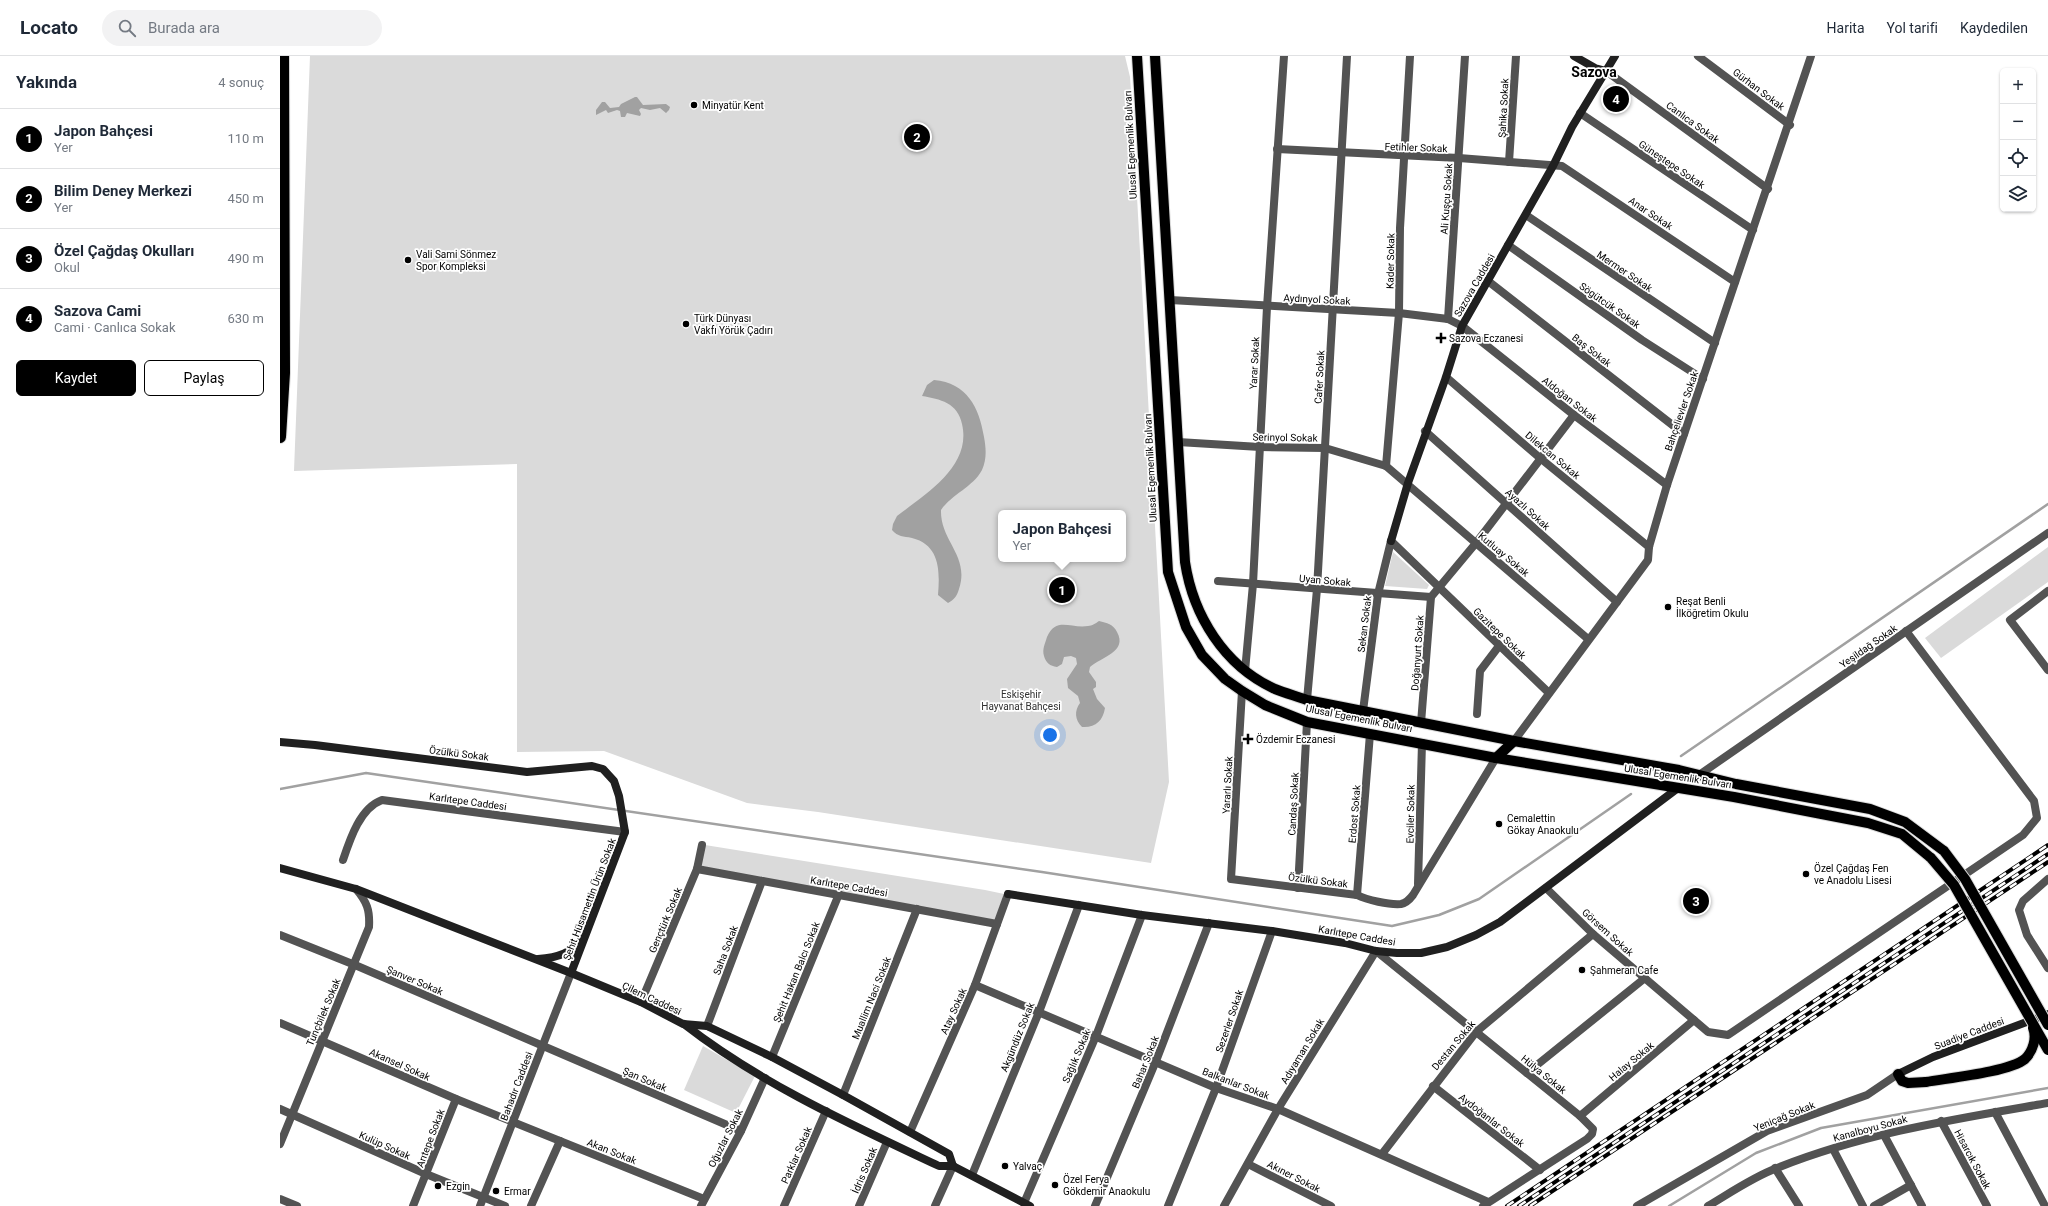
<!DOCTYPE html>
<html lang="tr">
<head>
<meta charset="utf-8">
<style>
  :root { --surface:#fff; --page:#f2f2f3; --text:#1f2937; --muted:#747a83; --line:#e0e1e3; --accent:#000 }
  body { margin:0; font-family:Roboto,sans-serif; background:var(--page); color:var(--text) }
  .controls { position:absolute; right:12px; top:12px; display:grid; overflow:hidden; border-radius:6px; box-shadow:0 1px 3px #0004 }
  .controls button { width:36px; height:36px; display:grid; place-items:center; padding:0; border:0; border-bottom:1px solid var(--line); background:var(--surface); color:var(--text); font:20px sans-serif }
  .you { position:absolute; left:770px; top:679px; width:14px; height:14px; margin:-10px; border:3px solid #fff; border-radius:50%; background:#1a73e8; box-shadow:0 0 0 6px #1a73e833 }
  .badge { display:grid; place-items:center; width:26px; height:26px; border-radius:50%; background:var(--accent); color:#fff; font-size:13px; font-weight:700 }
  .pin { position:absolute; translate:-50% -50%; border:2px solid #fff; box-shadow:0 1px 4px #0006 }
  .popup { position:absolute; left:718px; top:454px; width:128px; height:52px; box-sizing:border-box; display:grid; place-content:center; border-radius:6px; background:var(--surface); filter:drop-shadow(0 1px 3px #0005); font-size:13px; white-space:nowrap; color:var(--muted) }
  .popup b { font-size:15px; color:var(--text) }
  .popup::after { content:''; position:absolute; left:50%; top:100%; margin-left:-8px; border:8px solid transparent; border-top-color:var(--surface) }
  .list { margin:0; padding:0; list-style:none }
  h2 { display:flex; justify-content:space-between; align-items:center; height:52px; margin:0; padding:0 16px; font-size:17px }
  h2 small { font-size:13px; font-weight:400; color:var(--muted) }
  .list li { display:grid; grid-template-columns:26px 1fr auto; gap:12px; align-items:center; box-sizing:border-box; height:60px; padding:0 16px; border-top:1px solid var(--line) }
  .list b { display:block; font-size:15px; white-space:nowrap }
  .list p { margin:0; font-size:13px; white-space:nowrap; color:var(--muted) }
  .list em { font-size:13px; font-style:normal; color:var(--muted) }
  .actions { display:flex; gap:8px; padding:12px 16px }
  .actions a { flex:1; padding:9px 0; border:1px solid var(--accent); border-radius:6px; text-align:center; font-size:14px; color:var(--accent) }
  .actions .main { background:var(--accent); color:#fff }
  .icon { flex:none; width:22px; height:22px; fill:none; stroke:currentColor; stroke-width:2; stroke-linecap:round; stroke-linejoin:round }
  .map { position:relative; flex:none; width:1768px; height:1150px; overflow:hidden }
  header { display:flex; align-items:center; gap:24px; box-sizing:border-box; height:56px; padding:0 20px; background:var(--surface); border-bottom:1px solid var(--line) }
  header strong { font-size:19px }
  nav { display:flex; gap:22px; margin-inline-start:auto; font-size:14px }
  .search { width:280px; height:36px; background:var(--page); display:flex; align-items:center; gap:10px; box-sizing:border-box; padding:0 14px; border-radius:22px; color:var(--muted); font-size:15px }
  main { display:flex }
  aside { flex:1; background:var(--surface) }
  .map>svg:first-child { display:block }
</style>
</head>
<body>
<header>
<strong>Locato</strong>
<div class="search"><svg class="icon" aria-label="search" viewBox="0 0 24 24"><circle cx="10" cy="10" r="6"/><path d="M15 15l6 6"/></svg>Burada ara</div>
<nav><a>Harita</a><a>Yol tarifi</a><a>Kaydedilen</a></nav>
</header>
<main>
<aside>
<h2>Yakında<small>4 sonuç</small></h2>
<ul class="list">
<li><span class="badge">1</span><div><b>Japon Bahçesi</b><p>Yer</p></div><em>110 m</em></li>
<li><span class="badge">2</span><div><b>Bilim Deney Merkezi</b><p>Yer</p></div><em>450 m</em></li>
<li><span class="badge">3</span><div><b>Özel Çağdaş Okulları</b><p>Okul</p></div><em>490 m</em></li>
<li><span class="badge">4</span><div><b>Sazova Cami</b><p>Cami · Canlıca Sokak</p></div><em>630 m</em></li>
</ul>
<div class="actions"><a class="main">Kaydet</a><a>Paylaş</a></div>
</aside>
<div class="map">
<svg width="1768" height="1150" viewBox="0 0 1768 1150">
  <rect width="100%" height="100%" fill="#fff"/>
  <g fill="#dadada" fill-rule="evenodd">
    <path d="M 30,0 L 845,0 L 850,21 L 854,86 L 889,726 L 871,807 L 538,756 L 467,747 L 324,695 L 237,696 L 237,408 L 14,415 ZM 721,457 L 843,457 L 843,503 L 721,503 Z"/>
    <path d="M 1768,491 L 1768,526 L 1661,602 L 1645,582 Z"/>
    <path d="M 1113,496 L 1149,529 L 1147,533 L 1105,530 Z"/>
    <path d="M 425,789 L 705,834 L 724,838 L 715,864 L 421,811 Z"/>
    <path d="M 423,990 L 475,1020 L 456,1057 L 404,1034 Z"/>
  </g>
  <g fill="#a1a1a1">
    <path d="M 355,41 L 357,41 L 363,49 L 386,48 L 390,51 L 389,54 L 386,57 L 380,52 L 370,54 L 361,52 L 359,54 L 361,58 L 360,60 L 347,57 L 345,61 L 341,61 L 340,55 L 337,54 L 328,57 L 326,54 L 316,59 L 316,54 L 322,46 L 325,46 L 330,52 L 339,51 L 341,48 Z"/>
    <path d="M 654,324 C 687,327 699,351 704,381 C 706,392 707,403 702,414 C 693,431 672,438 661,454 C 660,485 690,500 679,533 C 677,540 674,544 668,547 L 658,539 C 660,515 660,489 632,482 C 623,480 618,481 612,474 L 613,468 L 617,460 C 646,438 692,410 682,368 C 678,347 660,343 642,340 L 647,329 Z"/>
    <path d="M 819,565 C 827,567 833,568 837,576 C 848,596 821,601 810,611 L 809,616 L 816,626 L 816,631 L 813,633 L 817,643 L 825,652 C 823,665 815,672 802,671 C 795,664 794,655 800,647 L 798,640 L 788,632 L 787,623 L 797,608 L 796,602 L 791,600 L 784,601 L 782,608 L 777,611 C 770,610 766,607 764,600 C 762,593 765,588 767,581 C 776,560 791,573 808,570 C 812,570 816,567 819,565 Z"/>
  </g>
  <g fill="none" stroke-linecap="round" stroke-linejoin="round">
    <g stroke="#a1a1a1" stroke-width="2.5">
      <path d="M 1401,700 L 1768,448"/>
      <path d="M 0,733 L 86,717 L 762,816 L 1112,870 L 1159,859 L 1199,843 L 1351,738"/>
      <path d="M 1389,1150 L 1476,1097 L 1541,1072 L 1768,1032"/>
    </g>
    <g stroke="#dbdbdb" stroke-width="12">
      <g id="primary">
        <path d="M 857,0 L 888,516 L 906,571 L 922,599 L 945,623 L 962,635 L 985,649 L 1027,666 L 1216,702 L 1454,741 L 1588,767 L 1622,778 L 1651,802"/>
        <path d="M 875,0 L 905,506 C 913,559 944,610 995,633 C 1005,637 1016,640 1027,644 L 1234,685 L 1399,714 L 1456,728 L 1590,753 L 1625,766 L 1664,795"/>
        <path d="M 1216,702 L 1234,685"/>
        <path d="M 1618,1018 L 1622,1025 L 1628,1027 L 1646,1026"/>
      </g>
    </g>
    <g stroke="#dbdbdb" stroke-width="14">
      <path id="highway" d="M 0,381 L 4,317 L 3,0"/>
    </g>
    <g stroke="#535353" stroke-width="8">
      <path d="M 1418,0 L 1510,69"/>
      <path d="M 1326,15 L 1488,133"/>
      <path d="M 1300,57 L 1473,174"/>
      <path d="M 997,93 L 1179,102 L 1282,110 L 1455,226"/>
      <path d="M 1229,106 L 1236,0"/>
      <path d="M 1246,159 L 1435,287"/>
      <path d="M 1228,189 L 1362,284 L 1423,323"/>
      <path d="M 1208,225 L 1404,378"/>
      <path d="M 890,244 L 1119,257 L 1168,263 L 1182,270 L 1294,359 L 1387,429"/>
      <path d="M 1168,263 L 1185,0"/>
      <path d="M 1166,321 L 1260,402 L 1369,491"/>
      <path d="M 1145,375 L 1337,546"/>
      <path d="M 898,386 L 980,391 L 1045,392 L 1106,410 L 1308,583"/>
      <path d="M 1106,410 L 1119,257 L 1120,172 L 1130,0"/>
      <path d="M 1111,485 L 1269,637"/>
      <path d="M 938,525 L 1151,541"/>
      <path d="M 1768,535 L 1730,564 L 1768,614"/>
      <path d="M 965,615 L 973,528 L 987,251 L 1004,0"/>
      <path d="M 962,635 L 951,823 L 1077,839 C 1087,844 1109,849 1121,848 C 1126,847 1130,843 1133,839 L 1216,702"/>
      <path d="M 1027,644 L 1037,533 L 1067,0"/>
      <path d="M 1083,655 L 1098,538 L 1111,485"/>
      <path d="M 1197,658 L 1200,615 L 1219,590"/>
      <path d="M 1141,667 L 1151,541 L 1196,487 L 1294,359"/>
      <path d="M 1234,685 L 1368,504 L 1369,491 L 1387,429 L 1531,0"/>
      <path d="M 1419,719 L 1768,477"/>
      <path d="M 63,804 C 70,783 80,752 102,744 L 345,776"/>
      <path d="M 417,813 L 717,868"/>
      <path d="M 1768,823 L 1743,845 L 1739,854 L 1747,879 L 1768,912"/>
      <path d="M 1138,828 L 1142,687"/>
      <path d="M 1018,832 L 1027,666"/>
      <path d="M 1266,832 L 1313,878 L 1428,976 L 1448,979 L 1743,779 L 1757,762 L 1754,745 L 1626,575"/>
      <path d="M 1077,839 L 1090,678"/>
      <path d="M 0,879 L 75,909 L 461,1075"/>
      <path d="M 695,929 L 936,1032 L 998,1053 L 1208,1146"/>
      <path d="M 361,946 L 417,813 L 422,789"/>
      <path d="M 0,967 L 176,1043 L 424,1143"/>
      <path d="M 427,970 L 482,825"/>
      <path d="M 492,1001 L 559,838"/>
      <path d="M 1247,1017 L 1365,922"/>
      <path d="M 1153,1030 L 1260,1114"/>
      <path d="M 563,1039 L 637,853"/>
      <path d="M 0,1053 L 146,1118 L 225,1150"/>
      <path d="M 1715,1056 L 1765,1150"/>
      <path d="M 1300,1060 L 1414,964"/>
      <path d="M 1661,1065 L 1707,1150"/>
      <path d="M 630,1076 L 695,929 L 728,838"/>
      <path d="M 1604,1079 L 1642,1150"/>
      <path d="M 0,1088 L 89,871 C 90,854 87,846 76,833"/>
      <path d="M 1553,1093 L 1583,1150"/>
      <path d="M 1102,1098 L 1196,976 L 1313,878"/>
      <path d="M 968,1108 L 1051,1150"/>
      <path d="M 1495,1112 L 1519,1150"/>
      <path d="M 692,1119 L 759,956 L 799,849"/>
      <path d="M 0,1143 L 17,1150"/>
      <path d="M 744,1147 L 816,980 L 862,859"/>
      <path d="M 133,1150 L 176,1043"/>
      <path d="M 200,1150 L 291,917"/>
      <path d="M 251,1150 L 280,1085"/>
      <path d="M 421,1150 L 461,1075 L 485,1022"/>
      <path d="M 504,1150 L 546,1055"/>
      <path d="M 579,1150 L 607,1086"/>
      <path d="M 655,1150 L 673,1110"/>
      <path d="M 815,1150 L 876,1005 L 929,867"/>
      <path d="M 888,1150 L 936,1032 L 992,875"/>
      <path d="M 944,1150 L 998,1053 L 1096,895 L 1300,1060 L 1313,1073 L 1312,1078 L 1307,1083 L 1203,1150"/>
      <path d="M 1357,1150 L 1487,1075 L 1587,1039 L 1618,1018"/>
      <path d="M 1428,1150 C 1450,1137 1473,1121 1497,1112 C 1584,1077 1676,1063 1768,1047"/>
      <path d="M 1594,1150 L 1631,1129"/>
    </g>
    <g stroke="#202020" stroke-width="8">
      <path d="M 1294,0 L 1315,12 L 1326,15"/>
      <path d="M 1111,485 L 1128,427 L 1166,321 L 1182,270 L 1273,110 L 1292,71 L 1335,0"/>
      <path d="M 0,686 L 35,689 L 247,716 L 312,710 L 323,713 L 334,725 L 339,740 L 345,776 L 291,917"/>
      <path d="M 0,812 L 76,833 L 291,917 L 361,946 L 403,968 L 427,970 L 492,1001 L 563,1039 L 669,1098 L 673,1110"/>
      <path d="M 728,838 L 862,859 L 992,875 L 1065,887 L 1096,895 L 1117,897 L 1141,897 L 1167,891 L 1196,879 L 1220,866 L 1398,732"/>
      <path d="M 258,903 C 275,902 292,898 302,883"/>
      <path d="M 404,968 C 481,1028 572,1069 659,1110 L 673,1110 L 750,1150"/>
      <path d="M 1618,1018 L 1653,1001 L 1768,958"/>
    </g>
    <use href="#primary" stroke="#000" stroke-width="10"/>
    <use href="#highway" stroke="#000" stroke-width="12"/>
    <g stroke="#000" stroke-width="4">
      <g id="rail">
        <path d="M 1227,1150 L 1768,789"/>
        <path d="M 1239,1150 L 1768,798"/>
        <path d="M 1250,1150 L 1768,806"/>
      </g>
    </g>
    <use href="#rail" stroke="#fff" stroke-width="2.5" stroke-dasharray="8" stroke-linecap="butt"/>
    <g stroke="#dbdbdb" stroke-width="12" stroke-linecap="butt">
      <g id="primary-bridge">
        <path d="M 1664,795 L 1685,823 L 1768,969"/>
        <path d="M 1651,802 L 1674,829 L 1768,994"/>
        <path d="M 1646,1026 C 1668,1022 1729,1016 1745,1003 C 1753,995 1757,982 1753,972"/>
      </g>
    </g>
    <use href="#primary-bridge" stroke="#000" stroke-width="10"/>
  </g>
  <g fill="#000" stroke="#fff" stroke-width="1.5">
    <circle cx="414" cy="49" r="4"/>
    <circle cx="128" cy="204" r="4"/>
    <circle cx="406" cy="268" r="4"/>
    <path d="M1159 276h4v4h4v4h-4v4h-4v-4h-4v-4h4z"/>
    <circle cx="1388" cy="551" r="4"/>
    <path d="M966 677h4v4h4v4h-4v4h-4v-4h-4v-4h4z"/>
    <circle cx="1219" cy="768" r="4"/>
    <circle cx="1526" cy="818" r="4"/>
    <circle cx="1302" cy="914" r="4"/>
    <circle cx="725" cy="1110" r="4"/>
    <circle cx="775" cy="1129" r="4"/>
    <circle cx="158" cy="1130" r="4"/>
    <circle cx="216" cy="1135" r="4"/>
  </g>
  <g text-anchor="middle" stroke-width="3.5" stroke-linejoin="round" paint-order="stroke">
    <g font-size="10" fill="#000" stroke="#fff">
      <text transform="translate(1479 33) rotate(37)" y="4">Gürhan Sokak</text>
      <text transform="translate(1223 52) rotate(-87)" y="4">Şahika Sokak</text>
      <text transform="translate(1413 66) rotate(36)" y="4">Canlıca Sokak</text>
      <text transform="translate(850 89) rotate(-93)" y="4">Ulusal Egemenlik Bulvarı</text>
      <text transform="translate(1136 91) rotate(2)" y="4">Fetihler Sokak</text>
      <text transform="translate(1392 108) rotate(34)" y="4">Güneştepe Sokak</text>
      <text transform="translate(1166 143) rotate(-86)" y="4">Ali Kuşçu Sokak</text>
      <text transform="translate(1371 157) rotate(34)" y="4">Anar Sokak</text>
      <text transform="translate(1110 205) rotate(-89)" y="4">Kader Sokak</text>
      <text transform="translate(1345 215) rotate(34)" y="4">Mermer Sokak</text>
      <text transform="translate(1194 229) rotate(-60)" y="4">Sazova Caddesi</text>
      <text transform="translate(1037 243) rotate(3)" y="4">Aydınyol Sokak</text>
      <text transform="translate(1330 249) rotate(35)" y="4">Sögütcük Sokak</text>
      <text transform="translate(1312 294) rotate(38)" y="4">Baş Sokak</text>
      <text transform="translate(974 307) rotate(-87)" y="4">Yarar Sokak</text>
      <text transform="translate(1039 321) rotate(-87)" y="4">Cafer Sokak</text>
      <text transform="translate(1290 343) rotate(38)" y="4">Aldoğan Sokak</text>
      <text transform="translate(1401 355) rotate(-71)" y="4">Bahçelievler Sokak</text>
      <text transform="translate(1005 381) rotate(1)" y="4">Serinyol Sokak</text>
      <text transform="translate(1273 399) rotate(40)" y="4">Dilekcan Sokak</text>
      <text transform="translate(870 412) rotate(-93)" y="4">Ulusal Egemenlik Bulvarı</text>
      <text transform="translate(1248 453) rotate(42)" y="4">Ayazlı Sokak</text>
      <text transform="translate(1224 498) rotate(40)" y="4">Kutluay Sokak</text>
      <text transform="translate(1045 524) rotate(5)" y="4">Uyan Sokak</text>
      <text transform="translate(1084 568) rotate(-83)" y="4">Sekan Sokak</text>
      <text transform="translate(1220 577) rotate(44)" y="4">Gazitepe Sokak</text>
      <text transform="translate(1588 590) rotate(-35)" y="4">Yeşildağ Sokak</text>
      <text transform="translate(1137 597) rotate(-86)" y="4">Doğanyurt Sokak</text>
      <text transform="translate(1079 662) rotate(11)" y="4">Ulusal Egemenlik Bulvarı</text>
      <text transform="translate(179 697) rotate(7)" y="4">Özülkü Sokak</text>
      <text transform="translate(1398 720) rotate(9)" y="4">Ulusal Egemenlik Bulvarı</text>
      <text transform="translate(947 729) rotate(-87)" y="4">Yararlı Sokak</text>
      <text transform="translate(188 745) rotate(8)" y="4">Karlıtepe Caddesi</text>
      <text transform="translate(1013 748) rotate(-87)" y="4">Candaş Sokak</text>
      <text transform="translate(1074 758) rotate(-85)" y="4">Erdost Sokak</text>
      <text transform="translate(1130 758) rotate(-89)" y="4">Evciler Sokak</text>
      <text transform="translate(1038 824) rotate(7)" y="4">Özülkü Sokak</text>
      <text transform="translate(569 830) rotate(10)" y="4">Karlıtepe Caddesi</text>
      <text transform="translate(309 843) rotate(-69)" y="4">Şehit Hüsamettin Ürün Sokak</text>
      <text transform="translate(385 864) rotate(-67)" y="4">Gençtürk Sokak</text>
      <text transform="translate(1328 876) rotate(42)" y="4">Görsem Sokak</text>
      <text transform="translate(1077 879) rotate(10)" y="4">Karlıtepe Caddesi</text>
      <text transform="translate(445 894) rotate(-69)" y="4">Saha Sokak</text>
      <text transform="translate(516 916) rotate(-68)" y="4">Şehit Hakan Balcı Sokak</text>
      <text transform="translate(135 924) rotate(23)" y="4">Şanver Sokak</text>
      <text transform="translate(372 942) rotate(25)" y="4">Çilem Caddesi</text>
      <text transform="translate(591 942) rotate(-68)" y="4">Muallim Naci Sokak</text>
      <text transform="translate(673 955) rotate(-66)" y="4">Atay Sokak</text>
      <text transform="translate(43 956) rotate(-67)" y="4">Tunçbilek Sokak</text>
      <text transform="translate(949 965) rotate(-71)" y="4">Sezerler Sokak</text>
      <text transform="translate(1689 977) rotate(-21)" y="4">Suadiye Caddesi</text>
      <text transform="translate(737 981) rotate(-68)" y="4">Akgündüz Sokak</text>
      <text transform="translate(1173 989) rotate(-50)" y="4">Destan Sokak</text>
      <text transform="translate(1022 995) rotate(-59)" y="4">Adıyaman Sokak</text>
      <text transform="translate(796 1000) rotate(-67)" y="4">Sağlık Sokak</text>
      <text transform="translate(1351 1005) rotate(-40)" y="4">Halay Sokak</text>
      <text transform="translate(865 1006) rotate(-68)" y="4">Bahar Sokak</text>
      <text transform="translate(120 1008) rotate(24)" y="4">Akansel Sokak</text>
      <text transform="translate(1264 1018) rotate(39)" y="4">Hülya Sokak</text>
      <text transform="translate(365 1023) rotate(23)" y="4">Şan Sokak</text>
      <text transform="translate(956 1027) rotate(21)" y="4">Balkanlar Sokak</text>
      <text transform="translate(236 1030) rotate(-69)" y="4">Bahadır Caddesi</text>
      <text transform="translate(1504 1060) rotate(-22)" y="4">Yeniçağ Sokak</text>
      <text transform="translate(1212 1064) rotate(38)" y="4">Aydoğanlar Sokak</text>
      <text transform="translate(1590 1072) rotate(-15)" y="4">Kanalboyu Sokak</text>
      <text transform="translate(150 1082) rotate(-69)" y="4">Arıtepe Sokak</text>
      <text transform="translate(445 1082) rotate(-63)" y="4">Oğuzlar Sokak</text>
      <text transform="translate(105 1089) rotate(24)" y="4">Kulüp Sokak</text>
      <text transform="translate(332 1095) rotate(22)" y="4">Akan Sokak</text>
      <text transform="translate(516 1099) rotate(-66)" y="4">Parklar Sokak</text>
      <text transform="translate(1693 1103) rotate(62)" y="4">Hisarcık Sokak</text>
      <text transform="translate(584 1114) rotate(-67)" y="4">İdris Sokak</text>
      <text transform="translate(1014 1120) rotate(27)" y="4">Akıner Sokak</text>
    </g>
    <g font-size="10" fill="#000" stroke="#fff" text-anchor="start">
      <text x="422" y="53">Minyatür Kent</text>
      <text x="136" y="202">Vali Sami Sönmez<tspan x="136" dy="12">Spor Kompleksi</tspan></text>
      <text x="414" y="266">Türk Dünyası<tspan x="414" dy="12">Vakfı Yörük Çadırı</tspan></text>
      <text x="1169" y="286">Sazova Eczanesi</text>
      <text x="1396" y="549">Reşat Benli<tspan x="1396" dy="12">İlköğretim Okulu</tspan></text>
      <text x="976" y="687">Özdemir Eczanesi</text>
      <text x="1227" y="766">Cemalettin<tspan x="1227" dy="12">Gökay Anaokulu</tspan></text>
      <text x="1534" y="816">Özel Çağdaş Fen<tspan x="1534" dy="12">ve Anadolu Lisesi</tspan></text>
      <text x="1310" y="918">Şahmeran Cafe</text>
      <text x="733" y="1114">Yalvaç</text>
      <text x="783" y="1127">Özel Ferya<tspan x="783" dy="12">Gökdemir Anaokulu</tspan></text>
      <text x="166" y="1134">Ezgin</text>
      <text x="224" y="1139">Ermar</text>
    </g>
    <g font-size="10" fill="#313131" stroke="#fff">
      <text x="741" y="642">Eskişehir<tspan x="741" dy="12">Hayvanat Bahçesi</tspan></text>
    </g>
    <g font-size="14" font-weight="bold" fill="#000" stroke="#fff">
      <text x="1314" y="21">Sazova</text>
    </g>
  </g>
</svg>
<div class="controls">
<button>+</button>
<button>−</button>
<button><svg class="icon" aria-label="locate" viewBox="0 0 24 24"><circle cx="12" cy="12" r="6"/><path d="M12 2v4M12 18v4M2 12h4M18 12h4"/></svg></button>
<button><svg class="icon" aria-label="layers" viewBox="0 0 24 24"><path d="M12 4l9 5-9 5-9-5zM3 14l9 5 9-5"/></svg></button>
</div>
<div class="you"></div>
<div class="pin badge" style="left:782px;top:534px">1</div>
<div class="popup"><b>Japon Bahçesi</b>Yer</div>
<div class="pin badge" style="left:637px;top:81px">2</div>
<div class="pin badge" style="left:1416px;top:845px">3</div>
<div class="pin badge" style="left:1336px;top:43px">4</div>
</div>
</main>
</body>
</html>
